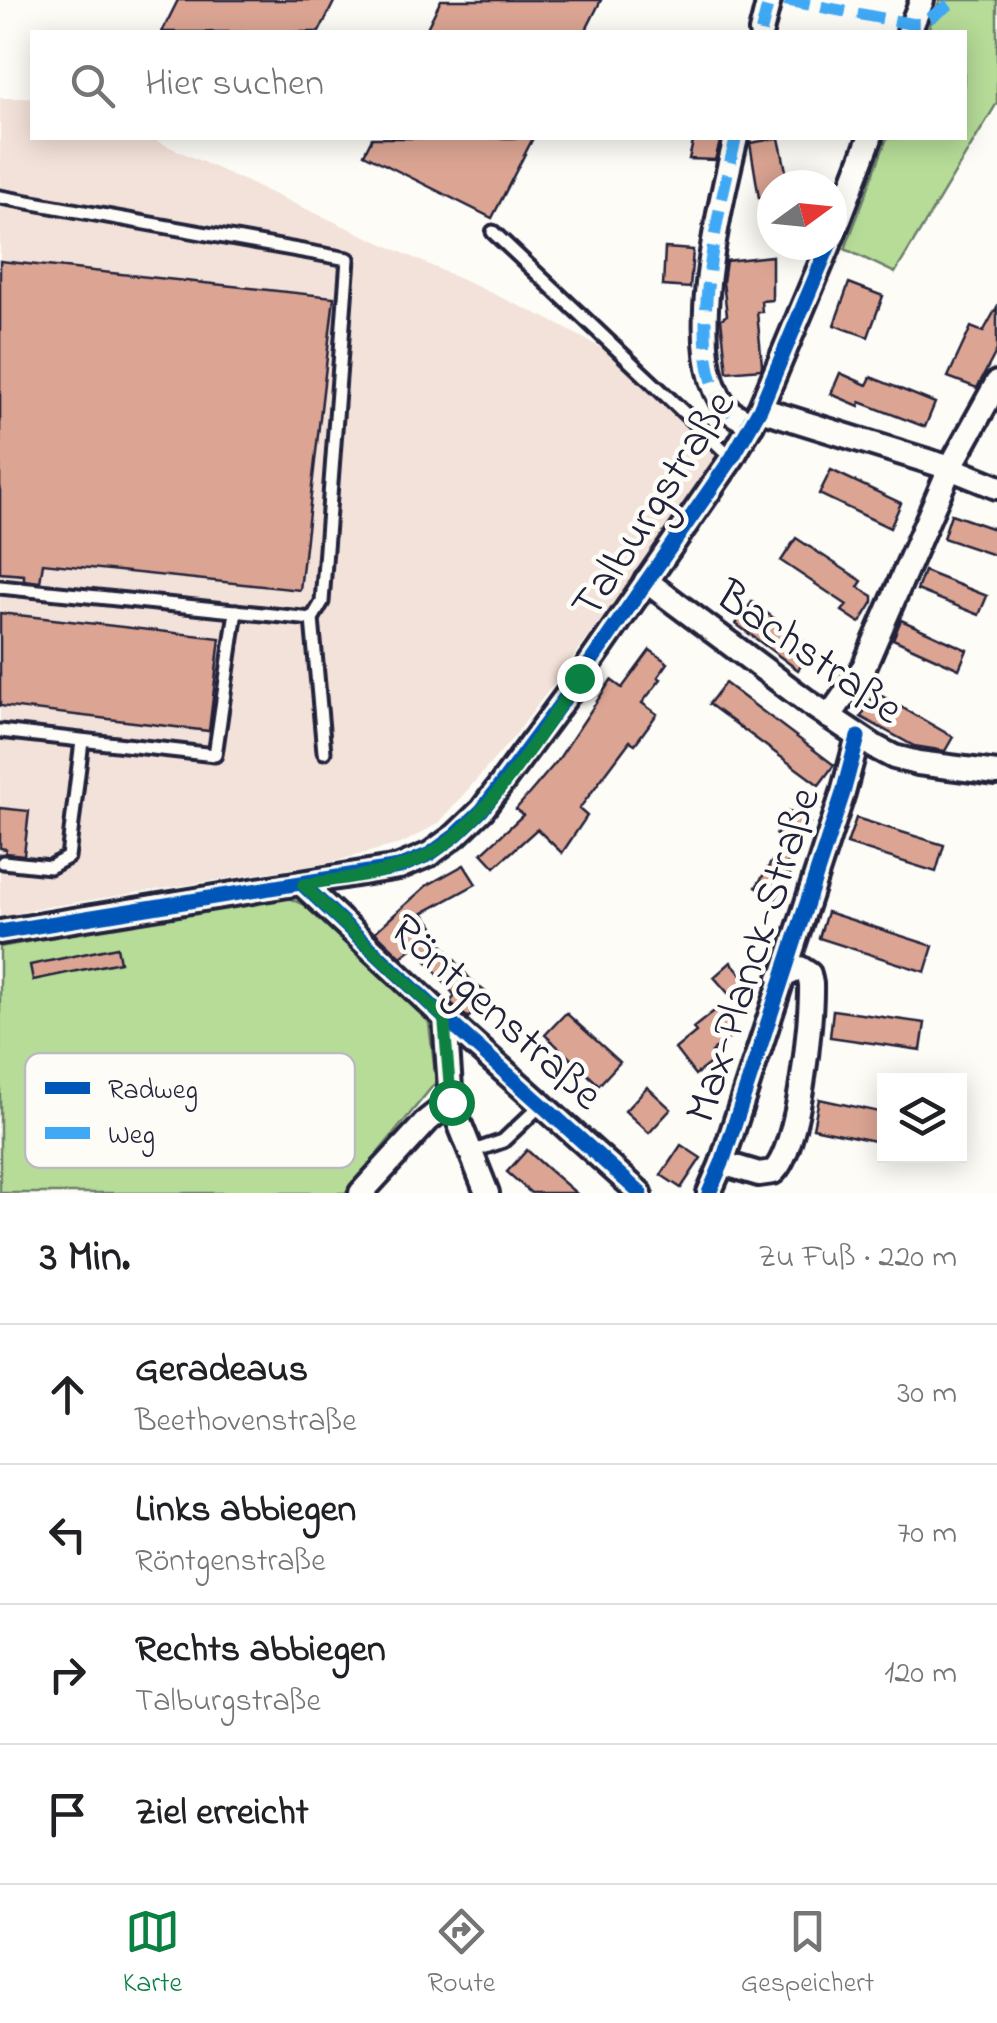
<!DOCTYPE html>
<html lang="de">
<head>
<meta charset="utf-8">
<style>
  :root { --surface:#fff; --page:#f2f2f2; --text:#202124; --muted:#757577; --line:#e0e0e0; --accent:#0b8043 }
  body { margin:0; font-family:"Indie Flower",sans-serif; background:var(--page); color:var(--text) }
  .controls { position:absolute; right:30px; bottom:30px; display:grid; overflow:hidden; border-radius:0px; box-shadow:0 5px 25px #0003 }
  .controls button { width:90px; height:90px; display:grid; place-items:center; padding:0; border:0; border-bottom:2px solid var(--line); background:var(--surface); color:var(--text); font:50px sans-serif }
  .compass { position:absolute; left:757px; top:170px; width:90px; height:90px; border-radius:50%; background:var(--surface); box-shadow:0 5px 25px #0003; rotate:75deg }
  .stop { position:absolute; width:30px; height:30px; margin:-22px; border:8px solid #0b8043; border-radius:50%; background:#fff }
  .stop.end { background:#0b8043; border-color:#fff; box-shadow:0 2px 10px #0008 }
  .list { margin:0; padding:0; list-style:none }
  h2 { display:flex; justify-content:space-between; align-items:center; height:130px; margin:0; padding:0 40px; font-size:42px }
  h2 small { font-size:32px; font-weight:400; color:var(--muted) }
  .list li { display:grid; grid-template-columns:65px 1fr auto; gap:30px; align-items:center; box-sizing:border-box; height:140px; padding:0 40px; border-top:2px solid var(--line) }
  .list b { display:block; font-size:38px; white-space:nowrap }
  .list p { margin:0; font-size:32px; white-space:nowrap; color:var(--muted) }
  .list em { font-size:32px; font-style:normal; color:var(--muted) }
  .icon { flex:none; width:55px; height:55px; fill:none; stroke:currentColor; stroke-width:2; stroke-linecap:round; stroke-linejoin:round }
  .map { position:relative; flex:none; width:997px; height:1193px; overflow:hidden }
  .search { position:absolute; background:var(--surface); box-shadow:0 5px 25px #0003; left:30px; right:30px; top:30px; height:110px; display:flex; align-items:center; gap:25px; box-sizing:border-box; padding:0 35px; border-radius:0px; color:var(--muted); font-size:38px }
  .sheet { height:690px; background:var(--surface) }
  nav { display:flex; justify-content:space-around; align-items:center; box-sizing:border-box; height:140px; border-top:2px solid var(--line); background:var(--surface); font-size:28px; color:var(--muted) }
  nav a { display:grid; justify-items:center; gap:5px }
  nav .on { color:var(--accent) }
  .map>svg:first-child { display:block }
</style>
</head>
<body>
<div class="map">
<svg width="997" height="1193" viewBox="0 0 997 1193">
  <rect width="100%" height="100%" fill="#fdfcf7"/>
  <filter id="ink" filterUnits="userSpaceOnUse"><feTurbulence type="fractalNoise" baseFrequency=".01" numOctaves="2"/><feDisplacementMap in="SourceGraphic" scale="20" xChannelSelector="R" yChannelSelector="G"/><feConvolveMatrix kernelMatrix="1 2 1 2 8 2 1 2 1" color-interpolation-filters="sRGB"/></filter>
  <g filter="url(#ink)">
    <path fill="#f3e2d9" d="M 0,98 L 32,98 L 32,138 L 150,138 L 544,317 L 622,359 L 667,396 L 717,454 L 633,577 L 516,734 L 439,823 L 403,843 L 332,862 L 34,909 L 0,918 Z"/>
    <g fill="#b6dc98" stroke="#6c7f6a" stroke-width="2.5">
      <path d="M 940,0 L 997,0 L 997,103 L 895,273 L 845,249 L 887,138 L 964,138 L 964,32 L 927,32 Z"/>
      <path d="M 287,897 L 321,913 L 428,1015 L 436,1082 L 345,1193 L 0,1193 L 0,947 L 255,899 Z"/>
    </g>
    <g fill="#dca593" stroke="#22223b" stroke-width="2.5">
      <path d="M 178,0 L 335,0 L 319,32 L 162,32 Z"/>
      <path d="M 441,0 L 601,0 L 585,32 L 425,32 Z"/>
      <path d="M 372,138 L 533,138 L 492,218 L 364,154 Z"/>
      <path d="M 694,138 L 721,138 L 715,160 L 689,159 Z"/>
      <path d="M 779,138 L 789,185 L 772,185 L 772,195 L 759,198 L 750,143 Z"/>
      <path d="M 665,248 L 693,250 L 690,288 L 663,286 Z"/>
      <path d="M 772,256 L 772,300 L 761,301 L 762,312 L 757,312 L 762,365 L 761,369 L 727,372 L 721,319 L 727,315 L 723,282 L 726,261 Z"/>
      <path d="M 0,261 L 334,297 L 300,590 L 43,563 L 40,582 L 24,580 L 24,575 L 0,573 Z"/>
      <path d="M 849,283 L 883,296 L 868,337 L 834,325 Z"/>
      <path d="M 997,307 L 997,350 L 977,388 L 948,377 L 971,327 L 983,332 Z"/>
      <path d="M 840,373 L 867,385 L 871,377 L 935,403 L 925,427 L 860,402 L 859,406 L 831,394 Z"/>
      <path d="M 831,470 L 901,503 L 890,528 L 819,494 Z"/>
      <path d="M 951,514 L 997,530 L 997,556 L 943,538 Z"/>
      <path d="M 796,538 L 862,581 L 858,587 L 873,596 L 873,602 L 860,623 L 842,611 L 847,605 L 781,561 Z"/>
      <path d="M 924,571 L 987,596 L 979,615 L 917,590 Z"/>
      <path d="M 752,602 L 814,648 L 798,670 L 736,624 Z"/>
      <path d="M 0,613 L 220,638 L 209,731 L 0,706 Z"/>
      <path d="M 901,620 L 967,650 L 959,669 L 893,639 Z"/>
      <path d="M 650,650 L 668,663 L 658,677 L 661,679 L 642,703 L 657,714 L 635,744 L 630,741 L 579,809 L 587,816 L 562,853 L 537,829 L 495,867 L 482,853 L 523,815 L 516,809 L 558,760 L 611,680 L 622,688 Z"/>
      <path d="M 725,683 L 834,765 L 819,785 L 709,704 Z"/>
      <path d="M 875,692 L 953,737 L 945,751 L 914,746 L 861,717 Z"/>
      <path d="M 0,808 L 29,811 L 24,855 L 5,853 L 6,849 L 0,848 Z"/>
      <path d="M 788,811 L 810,823 L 783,871 L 790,875 L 775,899 L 756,887 L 785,840 L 776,835 Z"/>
      <path d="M 856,818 L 944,845 L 936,872 L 847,844 Z"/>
      <path d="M 464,865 L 476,884 L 423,913 L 436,929 L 432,932 L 470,979 L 489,995 L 468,1018 L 450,1002 L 455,996 L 415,946 L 401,957 L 375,932 L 426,886 Z"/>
      <path d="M 827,912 L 933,946 L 925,972 L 819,938 Z"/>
      <path d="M 117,947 L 120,962 L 33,980 L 30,965 Z"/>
      <path d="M 731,962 L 751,985 L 734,1000 L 714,977 Z"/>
      <path d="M 718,1008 L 737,1032 L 712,1052 L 717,1058 L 695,1075 L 675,1049 L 696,1032 L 693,1028 Z"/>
      <path d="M 833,1010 L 925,1023 L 921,1050 L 830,1037 Z"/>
      <path d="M 566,1013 L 620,1062 L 599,1085 L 545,1035 Z"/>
      <path d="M 647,1087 L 671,1109 L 649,1133 L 625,1111 Z"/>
      <path d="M 819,1099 L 884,1113 L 884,1143 L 813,1128 Z"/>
      <path d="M 681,1145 L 701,1158 L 681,1188 L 661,1175 Z"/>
      <path d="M 527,1150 L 548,1169 L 576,1193 L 531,1193 L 507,1172 Z"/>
    </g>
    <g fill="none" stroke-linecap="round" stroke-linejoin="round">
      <g stroke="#22223b" stroke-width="19">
        <g id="lane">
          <path d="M 0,197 L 348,259 L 322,602 L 312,619 L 0,587"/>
          <path d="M 493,232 L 732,458"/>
          <path d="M 312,619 L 324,752"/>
          <path d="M 0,731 L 215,755 L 236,611"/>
          <path d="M 3,862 L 50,867 L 68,857 L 82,741"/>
          <path d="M 471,1152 L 503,1141 L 541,1105"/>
        </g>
      </g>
      <g stroke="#22223b" stroke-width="30">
        <g id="street">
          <path d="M 761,32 L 769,0"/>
          <path d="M 909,32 L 922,0"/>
          <path d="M 736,138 C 722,196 678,367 731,412 C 737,417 745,420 752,424"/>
          <path d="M 832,237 L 870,138"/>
          <path d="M 760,409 L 950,468 L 997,487"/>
          <path d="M 646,581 L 809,703 L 875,747 L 894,757 L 918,763 L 997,773"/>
          <path d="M 829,717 L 864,667 L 950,468 L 997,383"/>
          <path d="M 303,885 L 445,1018 L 640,1193"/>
          <path d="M 0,932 L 399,867 L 430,854 L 456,835 L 482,810 L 579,679 L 732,458 L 760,409 L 829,245"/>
          <path d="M 445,1018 L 451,1102 L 487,1193"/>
          <path d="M 722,1163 L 759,1174 L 773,1172 C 799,1150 812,1020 811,984 L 809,974 L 800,968 L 780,978"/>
          <path d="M 361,1193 L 428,1120 L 451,1102"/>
          <path d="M 709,1193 L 722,1163 L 843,793 L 858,737"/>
        </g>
      </g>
      <use href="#lane" stroke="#fdfcf7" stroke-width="11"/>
      <use href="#street" stroke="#fdfcf7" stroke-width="22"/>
      <g stroke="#3fa9f5" stroke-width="12" stroke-dasharray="25 12" stroke-linecap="butt">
        <path d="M 785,0 L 912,24 L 921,24 L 956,0"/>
        <path d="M 761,32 L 769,0"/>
        <path d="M 736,138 C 722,196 678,367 731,412 C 737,417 745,420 752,424"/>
      </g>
      <g stroke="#fdfcf7" stroke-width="21">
        <g id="cycleway">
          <path d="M 303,885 L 445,1018 L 640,1193"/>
          <path d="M 0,932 L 399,867 L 430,854 L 456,835 L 482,810 L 579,679 L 732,458 L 760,409 L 829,245"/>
          <path d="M 709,1193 L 722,1163 L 843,793 L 858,737"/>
        </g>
      </g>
      <use href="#cycleway" stroke="#0057b8" stroke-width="15"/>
    </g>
  </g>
  <g fill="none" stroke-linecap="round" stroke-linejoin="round" filter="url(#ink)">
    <path stroke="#0b8043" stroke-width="12" d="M 451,1102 L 444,1018 L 303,885 C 344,877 393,875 430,854 C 488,822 540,732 579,678"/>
  </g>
  <g text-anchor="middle" stroke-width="9" stroke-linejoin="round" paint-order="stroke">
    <g font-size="45" fill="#22223b" stroke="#fdfcf7">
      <text transform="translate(651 503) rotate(-57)" y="16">Talburgstraße</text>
      <text transform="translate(811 650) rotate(35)" y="16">Bachstraße</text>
      <text transform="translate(750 954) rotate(-72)" y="16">Max-Planck-Straße</text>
      <text transform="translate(498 1010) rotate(42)" y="16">Röntgenstraße</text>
    </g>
  </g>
  <rect x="25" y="1053" width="330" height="115" rx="15" fill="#fdfcf7" stroke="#bbbbbf" stroke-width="2.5"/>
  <rect x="45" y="1082" width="45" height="12" fill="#0057b8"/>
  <rect x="45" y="1127" width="45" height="12" fill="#3fa9f5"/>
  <g font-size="28" fill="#22223b">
    <text x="108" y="1098">Radweg</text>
    <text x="108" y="1143">Weg</text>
  </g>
</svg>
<div class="controls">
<button><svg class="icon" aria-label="layers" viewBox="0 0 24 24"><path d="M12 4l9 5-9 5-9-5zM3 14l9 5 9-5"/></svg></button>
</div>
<svg class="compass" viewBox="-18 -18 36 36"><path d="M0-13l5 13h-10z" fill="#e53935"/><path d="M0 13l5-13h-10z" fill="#757577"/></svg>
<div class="stop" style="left:451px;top:1102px"></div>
<div class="stop end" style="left:579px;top:678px"></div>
<div class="search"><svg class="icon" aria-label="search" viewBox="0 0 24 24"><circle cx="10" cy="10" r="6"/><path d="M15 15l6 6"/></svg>Hier suchen</div>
</div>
<section class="sheet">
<h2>3 Min.<small>Zu Fuß · 220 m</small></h2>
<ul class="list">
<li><svg class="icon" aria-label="ahead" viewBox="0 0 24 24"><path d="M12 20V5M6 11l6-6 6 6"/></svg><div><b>Geradeaus</b><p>Beethovenstraße</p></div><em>30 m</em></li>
<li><svg class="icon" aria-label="left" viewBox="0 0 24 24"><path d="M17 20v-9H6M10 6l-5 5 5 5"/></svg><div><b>Links abbiegen</b><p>Röntgenstraße</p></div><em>70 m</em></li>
<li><svg class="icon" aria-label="right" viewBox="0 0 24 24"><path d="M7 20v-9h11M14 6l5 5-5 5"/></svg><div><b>Rechts abbiegen</b><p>Talburgstraße</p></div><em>120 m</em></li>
<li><svg class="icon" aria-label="arrive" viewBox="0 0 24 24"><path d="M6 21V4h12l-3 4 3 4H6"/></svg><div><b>Ziel erreicht</b></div></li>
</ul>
</section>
<nav>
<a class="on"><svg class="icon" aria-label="map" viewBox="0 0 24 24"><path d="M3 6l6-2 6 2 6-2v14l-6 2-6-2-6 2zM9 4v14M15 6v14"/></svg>Karte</a>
<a><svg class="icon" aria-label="directions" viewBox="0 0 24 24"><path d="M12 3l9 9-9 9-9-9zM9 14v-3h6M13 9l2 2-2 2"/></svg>Route</a>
<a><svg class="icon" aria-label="saved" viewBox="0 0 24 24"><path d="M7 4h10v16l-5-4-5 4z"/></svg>Gespeichert</a>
</nav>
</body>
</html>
